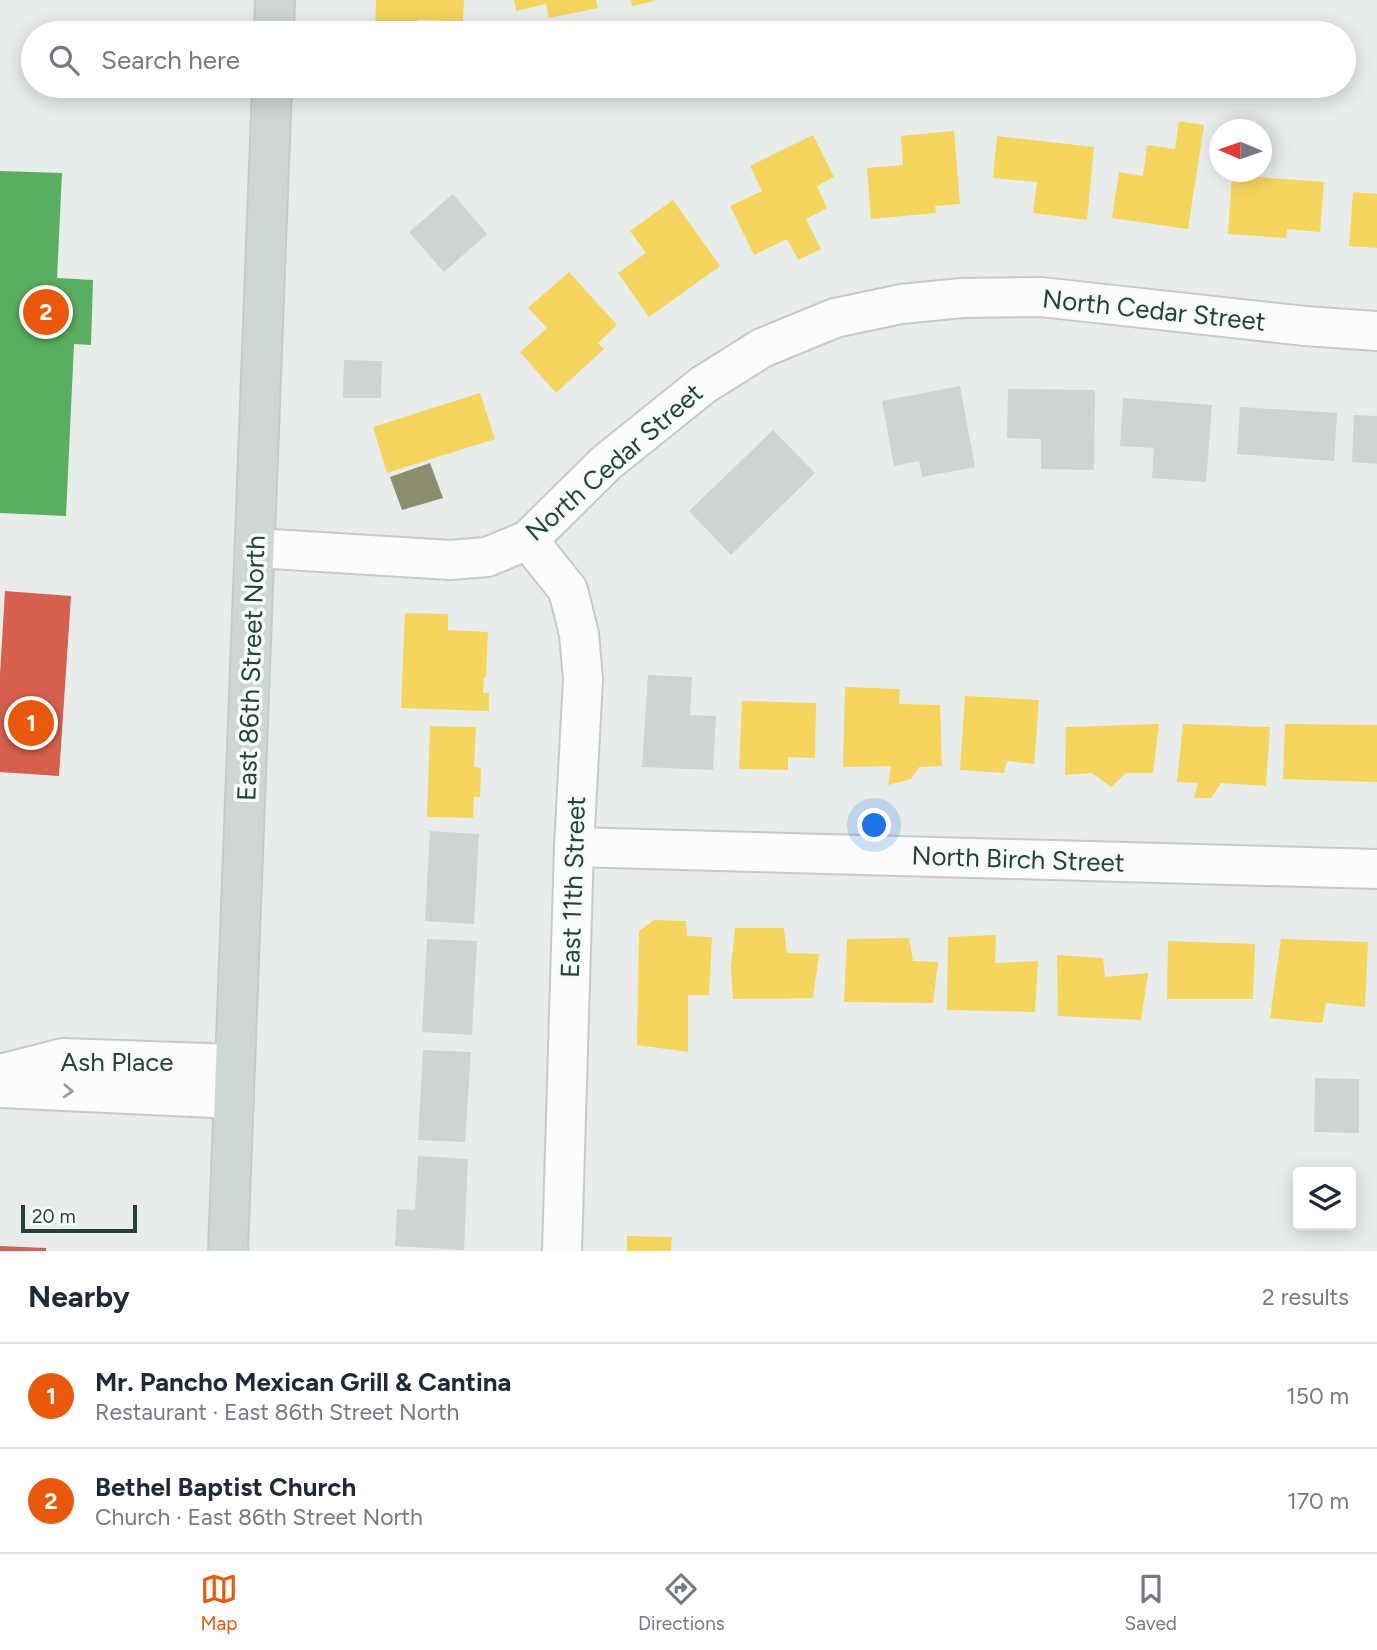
<!DOCTYPE html>
<html lang="en">
<head>
<meta charset="utf-8">
<style>
  :root { --surface:#fff; --page:#f6f6f7; --text:#1f2937; --muted:#747a83; --line:#e0e1e3; --accent:#ea580c }
  body { margin:0; font-family:Figtree,sans-serif; background:var(--page); color:var(--text) }
  .controls { position:absolute; right:21px; bottom:21px; display:grid; overflow:hidden; border-radius:7px; box-shadow:0 4px 18px #0003 }
  .controls button { width:63px; height:63px; display:grid; place-items:center; padding:0; border:0; border-bottom:2px solid var(--line); background:var(--surface); color:var(--text); font:35px sans-serif }
  .compass { position:absolute; left:1209px; top:119px; width:63px; height:63px; border-radius:50%; background:var(--surface); box-shadow:0 4px 18px #0003; rotate:272deg }
  .scale { position:absolute; left:21px; bottom:18px; width:116px; box-sizing:border-box; padding-left:7px; border:4px solid #24423a; border-top:0; font-size:19px; line-height:24px; white-space:nowrap; color:#24423a; -webkit-text-stroke:5px #f7fbf9; paint-order:stroke }
  .you { position:absolute; left:875px; top:826px; width:24px; height:24px; margin:-18px; border:5px solid #fff; border-radius:50%; background:#1a73e8; box-shadow:0 0 0 10px #1a73e833 }
  .badge { display:grid; place-items:center; width:46px; height:46px; border-radius:50%; background:var(--accent); color:#fff; font-size:23px; font-weight:700 }
  .pin { position:absolute; translate:-50% -50%; border:4px solid #fff; box-shadow:0 2px 7px #0006 }
  .list { margin:0; padding:0; list-style:none }
  h2 { display:flex; justify-content:space-between; align-items:center; height:91px; margin:0; padding:0 28px; font-size:30px }
  h2 small { font-size:23px; font-weight:400; color:var(--muted) }
  .list li { display:grid; grid-template-columns:46px 1fr auto; gap:21px; align-items:center; box-sizing:border-box; height:105px; padding:0 28px; border-top:2px solid var(--line) }
  .list b { display:block; font-size:26px; white-space:nowrap }
  .list p { margin:0; font-size:23px; white-space:nowrap; color:var(--muted) }
  .list em { font-size:23px; font-style:normal; color:var(--muted) }
  .icon { flex:none; width:38px; height:38px; fill:none; stroke:currentColor; stroke-width:2; stroke-linecap:round; stroke-linejoin:round }
  .map { position:relative; flex:none; width:1377px; height:1251px; overflow:hidden }
  .search { position:absolute; background:var(--surface); box-shadow:0 4px 18px #0003; left:21px; right:21px; top:21px; height:77px; display:flex; align-items:center; gap:18px; box-sizing:border-box; padding:0 24px; border-radius:38px; color:var(--muted); font-size:26px }
  .sheet { height:301px; background:var(--surface) }
  nav { display:flex; justify-content:space-around; align-items:center; box-sizing:border-box; height:98px; border-top:2px solid var(--line); background:var(--surface); font-size:19px; color:var(--muted) }
  nav a { display:grid; justify-items:center; gap:4px }
  nav .on { color:var(--accent) }
  .map>svg:first-child { display:block }
</style>
</head>
<body>
<div class="map">
<svg width="1377" height="1251" viewBox="0 0 1377 1251">
  <rect width="100%" height="100%" fill="#e8edeb"/>
  <g fill="#f6d55c">
    <path d="M 376,0 L 464,0 L 463,21 L 418,20 L 417,33 L 375,33 Z"/>
    <path d="M 514,0 L 596,0 L 598,8 L 549,18 L 546,4 L 516,11 Z"/>
    <path d="M 631,0 L 655,0 L 655,1 L 632,6 Z"/>
    <path d="M 1179,121 L 1204,125 L 1188,229 L 1112,218 L 1119,172 L 1143,176 L 1147,145 L 1175,149 Z"/>
    <path d="M 954,131 L 960,204 L 935,206 L 936,213 L 871,219 L 867,168 L 903,165 L 901,136 Z"/>
    <path d="M 813,135 L 834,177 L 817,186 L 827,208 L 806,219 L 821,249 L 798,260 L 787,239 L 754,255 L 730,206 L 762,191 L 750,166 Z"/>
    <path d="M 997,136 L 1094,147 L 1087,220 L 1033,213 L 1037,182 L 993,178 Z"/>
    <path d="M 1232,175 L 1324,182 L 1320,232 L 1287,229 L 1286,238 L 1228,234 Z"/>
    <path d="M 1353,192 L 1377,194 L 1377,248 L 1349,246 Z"/>
    <path d="M 673,200 L 720,266 L 649,317 L 618,273 L 646,253 L 630,231 Z"/>
    <path d="M 569,272 L 617,325 L 598,343 L 604,349 L 556,393 L 520,352 L 547,328 L 528,308 Z"/>
    <path d="M 480,393 L 495,439 L 387,473 L 373,427 Z"/>
    <path d="M 405,613 L 448,614 L 448,630 L 488,632 L 486,677 L 484,677 L 483,693 L 489,693 L 489,711 L 401,708 Z"/>
    <path d="M 845,687 L 900,689 L 899,704 L 940,705 L 942,766 L 919,767 L 911,779 L 888,785 L 891,766 L 843,767 Z"/>
    <path d="M 965,696 L 1039,700 L 1034,764 L 1007,761 L 1004,773 L 960,770 Z"/>
    <path d="M 742,701 L 816,703 L 815,758 L 788,757 L 788,770 L 739,769 Z"/>
    <path d="M 1159,724 L 1153,773 L 1126,773 L 1111,787 L 1092,773 L 1065,775 L 1066,727 Z"/>
    <path d="M 1183,724 L 1270,727 L 1266,786 L 1221,783 L 1211,798 L 1194,798 L 1198,783 L 1177,782 Z"/>
    <path d="M 1285,724 L 1377,725 L 1377,782 L 1283,779 Z"/>
    <path d="M 430,726 L 476,727 L 474,767 L 481,768 L 480,797 L 474,797 L 473,818 L 427,817 Z"/>
    <path d="M 654,920 L 686,921 L 687,936 L 712,937 L 709,995 L 688,995 L 688,1052 L 637,1045 L 639,931 Z"/>
    <path d="M 735,928 L 784,928 L 787,953 L 819,954 L 813,998 L 733,999 L 731,967 Z"/>
    <path d="M 996,935 L 995,963 L 1038,961 L 1035,1012 L 947,1010 L 948,937 Z"/>
    <path d="M 909,938 L 913,961 L 938,962 L 933,1003 L 844,1002 L 847,939 Z"/>
    <path d="M 1281,939 L 1368,942 L 1365,1007 L 1326,1003 L 1322,1023 L 1270,1018 Z"/>
    <path d="M 1168,941 L 1255,944 L 1253,999 L 1167,999 Z"/>
    <path d="M 1057,955 L 1103,958 L 1105,977 L 1148,973 L 1141,1020 L 1058,1016 Z"/>
    <path d="M 627,1236 L 672,1237 L 671,1251 L 627,1251 Z"/>
  </g>
  <g fill="#d6604d">
    <path d="M 5,591 L 71,596 L 59,776 L 0,772 L 0,674 Z"/>
    <path d="M 0,1246 L 46,1248 L 46,1251 L 0,1251 Z"/>
  </g>
  <path fill="#5aae61" d="M 0,171 L 62,173 L 57,278 L 93,280 L 91,345 L 74,344 L 66,516 L 0,513 Z"/>
  <path fill="#8c8c6e" d="M 430,463 L 443,498 L 402,510 L 390,477 Z"/>
  <g fill="#cfd4d2">
    <path d="M 453,194 L 487,234 L 444,272 L 409,232 Z"/>
    <path d="M 344,360 L 382,361 L 381,398 L 343,398 Z"/>
    <path d="M 960,386 L 975,467 L 922,477 L 919,461 L 894,466 L 882,401 Z"/>
    <path d="M 1008,389 L 1095,390 L 1094,470 L 1041,469 L 1041,439 L 1007,438 Z"/>
    <path d="M 1123,398 L 1212,405 L 1206,482 L 1152,478 L 1154,448 L 1120,446 Z"/>
    <path d="M 1240,407 L 1337,413 L 1334,461 L 1237,454 Z"/>
    <path d="M 1354,415 L 1377,416 L 1377,464 L 1352,462 Z"/>
    <path d="M 773,430 L 815,473 L 731,555 L 689,511 Z"/>
    <path d="M 648,675 L 692,677 L 690,715 L 716,716 L 713,770 L 642,767 Z"/>
    <path d="M 430,831 L 479,834 L 474,924 L 425,921 Z"/>
    <path d="M 427,939 L 477,941 L 472,1035 L 422,1032 Z"/>
    <path d="M 423,1050 L 471,1052 L 465,1142 L 418,1140 Z"/>
    <path d="M 1315,1078 L 1359,1079 L 1359,1133 L 1314,1132 Z"/>
    <path d="M 418,1156 L 468,1159 L 464,1250 L 395,1246 L 397,1209 L 415,1210 Z"/>
  </g>
  <g fill="none" stroke-linecap="round" stroke-linejoin="round">
    <g stroke="#c5cac8" stroke-width="42">
      <g id="minor">
        <path d="M 528,540 L 568,590 L 579,634 L 583,679 L 574,847 L 562,1251"/>
        <path d="M 256,548 L 450,560 L 487,557 L 528,540 L 606,463 L 703,385 L 762,348 L 835,318 L 901,304 L 962,298 L 1041,297 L 1305,326 L 1377,331"/>
        <path d="M 574,847 L 1377,869"/>
        <path d="M 0,1074 L 63,1058 L 235,1064"/>
        <path d="M 0,1088 L 234,1099"/>
      </g>
    </g>
    <g stroke="#c3ccc9" stroke-width="42">
      <g id="major">
        <path d="M 274,33 L 275,0"/>
        <path d="M 228,1251 L 272,86"/>
      </g>
    </g>
    <use href="#minor" stroke="#fcfcfc" stroke-width="38"/>
    <use href="#major" stroke="#cfd7d5" stroke-width="38"/>
  </g>
  <defs><path id="oneway-chevron" d="M-2-3.5L2.5 0L-2 3.5" fill="none" stroke-width="1.6" stroke-linecap="round" stroke-linejoin="round" transform="scale(1.75)"/></defs>
  <use stroke="#909f9b" href="#oneway-chevron" transform="translate(68 1091) rotate(3)"/>
  <g text-anchor="middle" stroke-width="7" stroke-linejoin="round" paint-order="stroke">
    <g font-size="26" fill="#24423a" stroke="#f7fbf9">
      <text transform="translate(1154 310) rotate(6)" y="9">North Cedar Street</text>
      <text transform="translate(614 462) rotate(-41)" y="9">North Cedar Street</text>
      <text transform="translate(251 668) rotate(-88)" y="9">East 86th Street North</text>
      <text transform="translate(1018 859) rotate(2)" y="9">North Birch Street</text>
      <text transform="translate(573 887) rotate(-88)" y="9">East 11th Street</text>
      <text x="117" y="1071">Ash Place</text>
    </g>
  </g>
</svg>
<div class="controls">
<button><svg class="icon" aria-label="layers" viewBox="0 0 24 24"><path d="M12 4l9 5-9 5-9-5zM3 14l9 5 9-5"/></svg></button>
</div>
<svg class="compass" viewBox="-18 -18 36 36"><path d="M0-13l5 13h-10z" fill="#e53935"/><path d="M0 13l5-13h-10z" fill="#747a83"/></svg>
<div class="scale">20 m</div>
<div class="you"></div>
<div class="pin badge" style="left:31px;top:723px">1</div>
<div class="pin badge" style="left:46px;top:312px">2</div>
<div class="search"><svg class="icon" aria-label="search" viewBox="0 0 24 24"><circle cx="10" cy="10" r="6"/><path d="M15 15l6 6"/></svg>Search here</div>
</div>
<section class="sheet">
<h2>Nearby<small>2 results</small></h2>
<ul class="list">
<li><span class="badge">1</span><div><b>Mr. Pancho Mexican Grill &amp; Cantina</b><p>Restaurant · East 86th Street North</p></div><em>150 m</em></li>
<li><span class="badge">2</span><div><b>Bethel Baptist Church</b><p>Church · East 86th Street North</p></div><em>170 m</em></li>
</ul>
</section>
<nav>
<a class="on"><svg class="icon" aria-label="map" viewBox="0 0 24 24"><path d="M3 6l6-2 6 2 6-2v14l-6 2-6-2-6 2zM9 4v14M15 6v14"/></svg>Map</a>
<a><svg class="icon" aria-label="directions" viewBox="0 0 24 24"><path d="M12 3l9 9-9 9-9-9zM9 14v-3h6M13 9l2 2-2 2"/></svg>Directions</a>
<a><svg class="icon" aria-label="saved" viewBox="0 0 24 24"><path d="M7 4h10v16l-5-4-5 4z"/></svg>Saved</a>
</nav>
</body>
</html>
